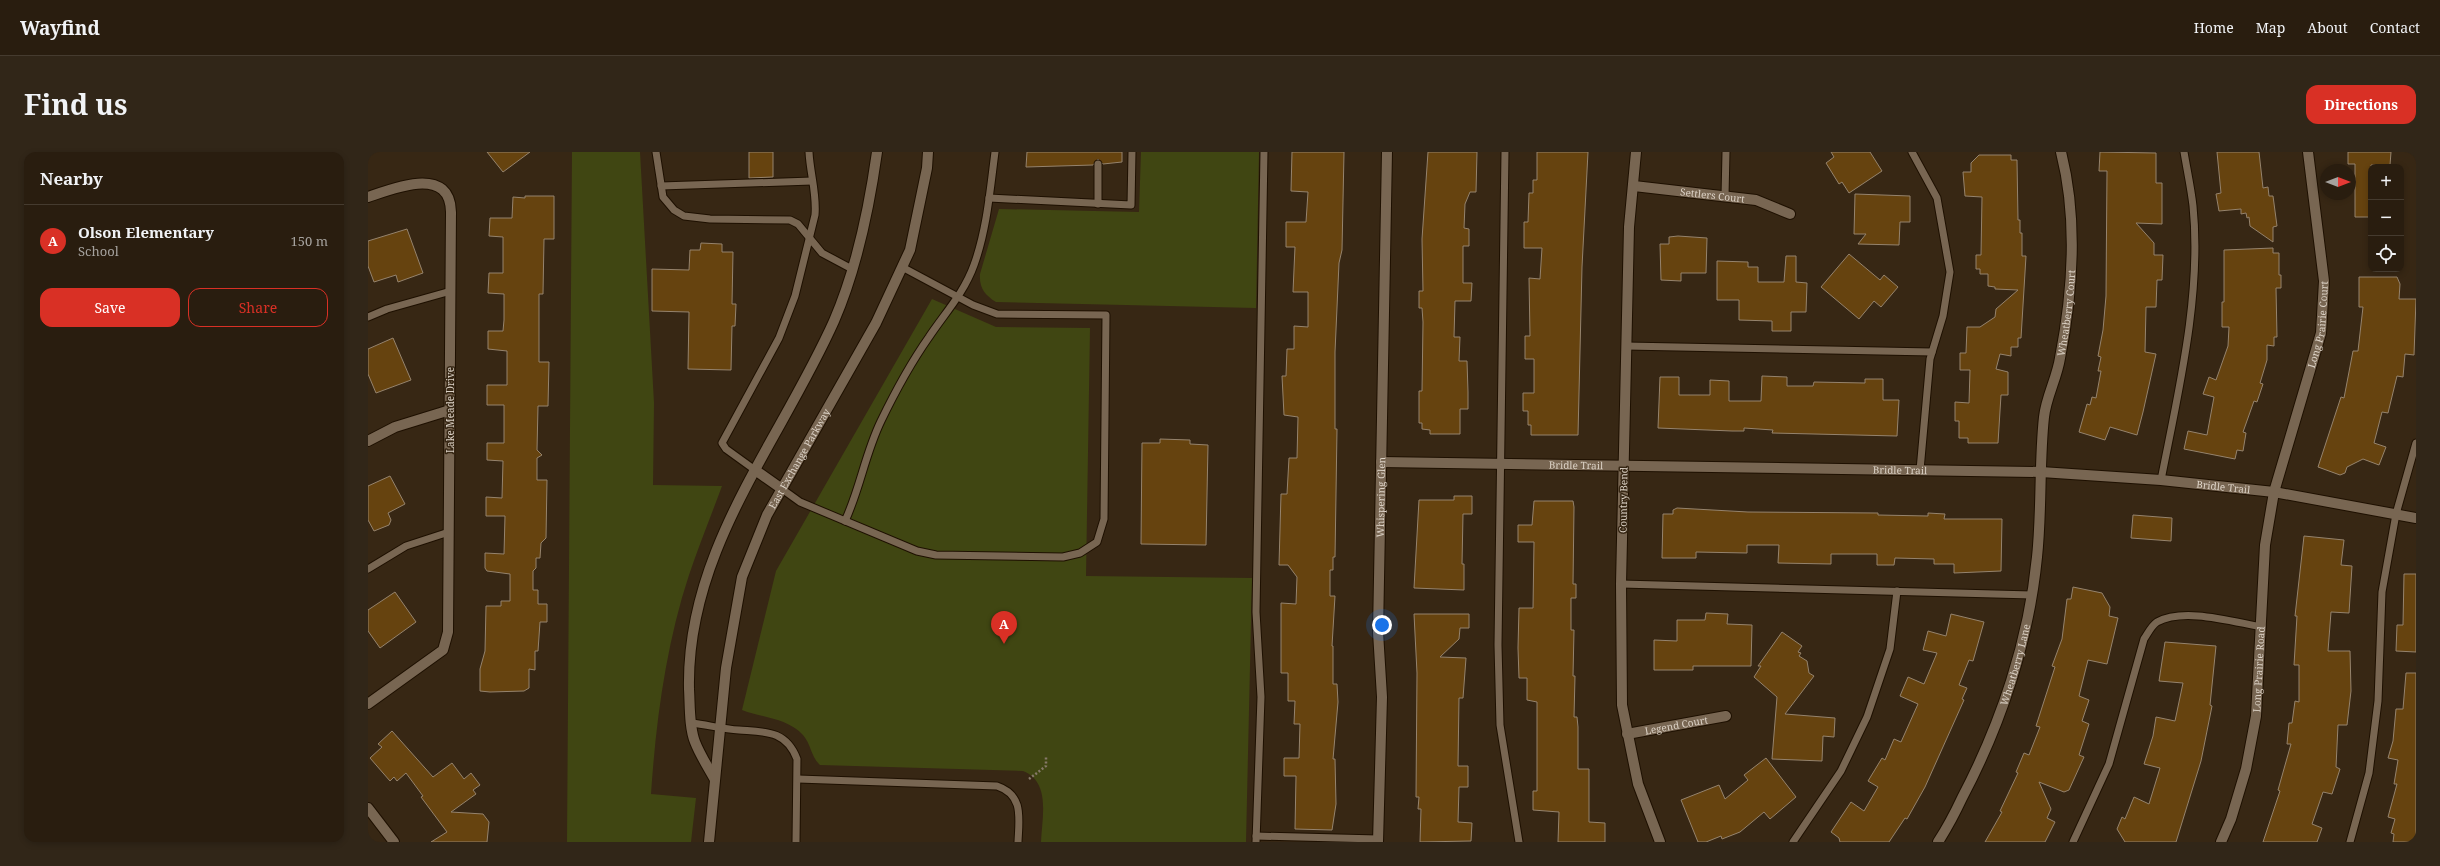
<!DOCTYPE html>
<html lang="en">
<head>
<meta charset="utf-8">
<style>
  :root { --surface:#291d0f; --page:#312618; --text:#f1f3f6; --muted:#a5a29e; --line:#453b2f; --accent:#d93025 }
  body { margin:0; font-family:"Noto Serif",serif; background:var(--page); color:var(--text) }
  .controls { position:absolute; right:12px; top:12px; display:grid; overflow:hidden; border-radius:8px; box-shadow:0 2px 6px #0003 }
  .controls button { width:36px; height:36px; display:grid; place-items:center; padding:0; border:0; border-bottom:1px solid var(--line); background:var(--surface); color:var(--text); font:20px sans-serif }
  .compass { position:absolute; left:1952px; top:12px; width:36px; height:36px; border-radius:50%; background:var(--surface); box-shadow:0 2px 6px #0003; rotate:90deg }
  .you { position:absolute; left:1014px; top:473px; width:14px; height:14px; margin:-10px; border:3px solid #fff; border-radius:50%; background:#1a73e8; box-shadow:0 0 0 6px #1a73e833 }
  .badge { display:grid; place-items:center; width:26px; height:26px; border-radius:50%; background:var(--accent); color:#fff; font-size:13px; font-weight:700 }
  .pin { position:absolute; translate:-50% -33px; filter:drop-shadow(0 1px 2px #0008) }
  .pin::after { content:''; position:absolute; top:21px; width:14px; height:12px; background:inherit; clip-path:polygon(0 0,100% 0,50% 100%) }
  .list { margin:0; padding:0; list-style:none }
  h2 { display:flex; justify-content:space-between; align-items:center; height:52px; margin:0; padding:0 16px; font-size:17px }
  h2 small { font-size:13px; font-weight:400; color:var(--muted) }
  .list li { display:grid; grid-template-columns:26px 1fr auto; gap:12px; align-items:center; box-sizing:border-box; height:72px; padding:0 16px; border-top:1px solid var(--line) }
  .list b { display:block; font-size:15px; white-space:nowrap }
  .list p { margin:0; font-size:13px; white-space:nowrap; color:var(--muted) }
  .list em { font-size:13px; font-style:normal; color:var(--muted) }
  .actions { display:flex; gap:8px; padding:12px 16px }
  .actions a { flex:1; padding:9px 0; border:1px solid var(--accent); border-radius:12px; text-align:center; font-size:14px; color:var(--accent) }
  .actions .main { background:var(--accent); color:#fff }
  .icon { flex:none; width:22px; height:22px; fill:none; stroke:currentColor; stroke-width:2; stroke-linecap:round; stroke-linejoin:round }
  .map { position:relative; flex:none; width:2048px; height:690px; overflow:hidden; border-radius:12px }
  header { display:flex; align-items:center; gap:24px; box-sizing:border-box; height:56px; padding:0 20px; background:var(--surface); border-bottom:1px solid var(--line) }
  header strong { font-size:19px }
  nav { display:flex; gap:22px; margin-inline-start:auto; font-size:14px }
  .intro { display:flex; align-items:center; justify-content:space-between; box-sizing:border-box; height:96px; padding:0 24px }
  h1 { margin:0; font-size:28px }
  .button { padding:10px 18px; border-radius:12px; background:var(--accent); color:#fff; font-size:14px; font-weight:700 }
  main { display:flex; gap:24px; padding:0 24px }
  aside { flex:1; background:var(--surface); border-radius:12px; box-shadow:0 2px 6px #0003 }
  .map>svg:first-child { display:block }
</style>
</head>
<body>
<header>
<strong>Wayfind</strong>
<nav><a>Home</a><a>Map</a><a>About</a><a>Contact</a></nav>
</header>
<div class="intro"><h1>Find us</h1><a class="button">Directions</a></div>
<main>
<aside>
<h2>Nearby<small></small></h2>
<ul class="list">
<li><span class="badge">A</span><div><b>Olson Elementary</b><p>School</p></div><em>150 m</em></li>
</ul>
<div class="actions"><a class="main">Save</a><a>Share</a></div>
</aside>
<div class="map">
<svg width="2048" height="690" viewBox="0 0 2048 690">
  <rect width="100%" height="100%" fill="#372714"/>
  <g fill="#404612">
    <path d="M 204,0 L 272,0 L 286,251 L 285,333 L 354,334 C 343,364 331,393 321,423 C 298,493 288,568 283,642 L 328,646 L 323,690 L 199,690 Z"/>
    <path d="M 773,0 L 891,0 L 888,156 L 628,150 C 617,143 611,136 612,122 L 631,57 L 771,60 Z"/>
    <path d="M 564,147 L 628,175 L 722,176 L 718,424 L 884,426 L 878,690 L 673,690 C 674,665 683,630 655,619 L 452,613 C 443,605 443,592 435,583 C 419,566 395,566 374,558 L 408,419 Z"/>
  </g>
  <g fill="#66430f" stroke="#95836d">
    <path d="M 119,0 L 162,0 L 135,20 Z"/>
    <path d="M 381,0 L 405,0 L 405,25 L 381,26 Z"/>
    <path d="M 659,0 L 754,0 L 754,10 L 735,12 L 730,7 L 725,13 L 658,15 Z"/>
    <path d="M 924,0 L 976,0 L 974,98 L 971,111 L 967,200 L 967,277 L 969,277 L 967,405 L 965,405 L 965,418 L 962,418 L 962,444 L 967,444 L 964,494 L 965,494 L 965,532 L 969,532 L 970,550 L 965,607 L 967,607 L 968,652 L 964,678 L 927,677 L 928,624 L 916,624 L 916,606 L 931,606 L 932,572 L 926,572 L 927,549 L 920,549 L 920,521 L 913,521 L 913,451 L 928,452 L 929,425 L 920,413 L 911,413 L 913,342 L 919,342 L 921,306 L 929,306 L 930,265 L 916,263 L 914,224 L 918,224 L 919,197 L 926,197 L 926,174 L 940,175 L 940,140 L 925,140 L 927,95 L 918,95 L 918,70 L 938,70 L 940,40 L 923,39 Z"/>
    <path d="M 1060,0 L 1109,0 L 1108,40 L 1102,40 L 1097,52 L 1096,76 L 1101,77 L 1101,94 L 1095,94 L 1095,131 L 1104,131 L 1103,149 L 1087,149 L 1086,185 L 1092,185 L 1091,209 L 1099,209 L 1100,240 L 1100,257 L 1092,257 L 1092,282 L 1062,282 L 1062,278 L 1054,277 L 1054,271 L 1051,271 L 1051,239 L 1054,239 L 1055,170 L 1054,156 L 1051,156 L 1051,139 L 1055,139 L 1054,87 Z"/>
    <path d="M 1169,0 L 1220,0 L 1214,115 L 1210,283 L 1163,283 L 1163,273 L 1160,273 L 1160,259 L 1155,259 L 1155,241 L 1166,241 L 1166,207 L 1157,207 L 1157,184 L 1162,184 L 1161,126 L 1172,127 L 1174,96 L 1156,96 L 1156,70 L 1160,70 L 1161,41 L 1165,41 L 1165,28 L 1169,28 Z"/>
    <path d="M 1463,0 L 1502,0 L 1514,19 L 1481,41 L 1474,30 L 1471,32 L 1458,11 L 1466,5 Z"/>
    <path d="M 1732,0 L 1788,1 L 1788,31 L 1794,31 L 1794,72 L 1768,71 L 1786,91 L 1786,103 L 1795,103 L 1794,128 L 1789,128 L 1788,155 L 1778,155 L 1777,200 L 1788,202 L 1775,260 L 1769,283 L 1742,275 L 1737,288 L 1711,280 L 1719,252 L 1722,253 L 1724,245 L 1728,246 L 1733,219 L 1730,219 L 1733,205 L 1730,204 L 1735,178 L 1738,144 L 1739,19 L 1731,19 Z"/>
    <path d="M 1849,0 L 1891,0 L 1895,36 L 1900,35 L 1901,44 L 1905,44 L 1909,74 L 1905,75 L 1905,90 L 1882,74 L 1881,65 L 1879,66 L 1878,61 L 1873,62 L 1873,57 L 1851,59 L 1848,42 L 1853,41 Z"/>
    <path d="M 1980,0 L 2023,0 L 2022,13 L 2003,13 L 2003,65 L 1987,65 L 1987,12 L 1980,12 Z"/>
    <path d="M 1611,3 L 1643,3 L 1643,8 L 1649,8 L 1650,68 L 1652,68 L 1652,81 L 1654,81 L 1654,104 L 1658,104 L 1653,186 L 1650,186 L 1650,195 L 1643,195 L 1643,204 L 1632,202 L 1628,217 L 1640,220 L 1640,243 L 1633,243 L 1630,291 L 1600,291 L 1600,286 L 1591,286 L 1591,269 L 1587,269 L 1587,250 L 1601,251 L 1602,218 L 1592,218 L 1592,201 L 1598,201 L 1599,175 L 1612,175 L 1627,165 L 1628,157 L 1650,138 L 1627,137 L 1627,135 L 1620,134 L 1620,122 L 1612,122 L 1612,117 L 1608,117 L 1608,103 L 1613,103 L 1614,45 L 1597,44 L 1595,20 L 1603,20 L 1603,11 Z"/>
    <path d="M 1487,42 L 1542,44 L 1542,70 L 1532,70 L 1531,93 L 1490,92 L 1498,82 L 1486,82 Z"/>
    <path d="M 157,44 L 186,44 L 186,87 L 176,87 L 175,142 L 171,142 L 171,210 L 181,210 L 180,254 L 170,254 L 169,298 L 174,303 L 169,306 L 169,328 L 179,328 L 178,386 L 173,391 L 172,406 L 168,406 L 168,416 L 165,419 L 165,438 L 170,438 L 170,452 L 179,452 L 179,470 L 172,470 L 170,499 L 167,499 L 167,518 L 161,517 L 161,536 L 156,539 L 122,540 L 112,539 L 112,517 L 117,499 L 118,454 L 133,454 L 133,449 L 142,449 L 142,422 L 119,419 L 117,416 L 117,401 L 136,402 L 137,364 L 118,364 L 118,345 L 134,346 L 135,309 L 119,308 L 119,291 L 136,291 L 136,253 L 119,253 L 119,233 L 139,233 L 139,199 L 120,197 L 120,179 L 135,179 L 136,168 L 136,142 L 120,141 L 121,121 L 135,121 L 135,85 L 121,84 L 122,66 L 144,66 L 145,45 L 157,46 Z"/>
    <path d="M 39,77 L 55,121 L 30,130 L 28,123 L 6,130 L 0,114 L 0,89 Z"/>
    <path d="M 1310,84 L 1339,86 L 1338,121 L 1313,121 L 1313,129 L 1293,128 L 1292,92 L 1301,92 L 1301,85 Z"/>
    <path d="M 333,91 L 354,92 L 354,100 L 365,100 L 364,152 L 368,152 L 367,174 L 364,174 L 363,218 L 320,217 L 321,160 L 284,159 L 284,117 L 321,118 L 322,98 L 332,98 Z"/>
    <path d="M 1905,96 L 1905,101 L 1911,101 L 1911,123 L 1913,123 L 1913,136 L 1908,136 L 1909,185 L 1906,185 L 1906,194 L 1899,193 L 1899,208 L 1892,231 L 1895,232 L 1889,250 L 1886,249 L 1875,280 L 1878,281 L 1875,299 L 1869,298 L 1867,307 L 1816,297 L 1820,279 L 1839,283 L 1846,245 L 1835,242 L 1841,225 L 1848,228 L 1860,194 L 1861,175 L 1854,175 L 1854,150 L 1856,150 L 1856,98 Z"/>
    <path d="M 1481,102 L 1512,128 L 1516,123 L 1530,135 L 1513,155 L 1506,149 L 1491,167 L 1453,135 Z"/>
    <path d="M 1418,104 L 1428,104 L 1428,130 L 1439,131 L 1438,160 L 1423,160 L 1423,179 L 1404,179 L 1404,169 L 1371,168 L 1371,148 L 1349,148 L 1349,109 L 1380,110 L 1380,115 L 1390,115 L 1390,130 L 1416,130 Z"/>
    <path d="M 1991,125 L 2029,125 L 2032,132 L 2031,147 L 2048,147 L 2046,203 L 2037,202 L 2035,225 L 2029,224 L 2020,261 L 2014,260 L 2006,291 L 2018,295 L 2011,313 L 1995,307 L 1979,315 L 1977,321 L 1972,323 L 1950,315 L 1973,245 L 1976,246 L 1985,199 L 1990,199 L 1995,155 L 1991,155 Z"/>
    <path d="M 25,186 L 43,228 L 8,241 L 0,222 L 0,197 Z"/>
    <path d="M 1394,224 L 1419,225 L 1419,234 L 1445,234 L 1446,230 L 1497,231 L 1497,227 L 1515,227 L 1515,248 L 1531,248 L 1529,284 L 1404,281 L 1405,278 L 1376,276 L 1376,279 L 1364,279 L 1290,276 L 1292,225 L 1311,225 L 1311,243 L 1342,243 L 1342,228 L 1361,229 L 1361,249 L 1393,249 Z"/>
    <path d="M 792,287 L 822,288 L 822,292 L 840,293 L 838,393 L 773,392 L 774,291 L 792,291 Z"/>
    <path d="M 22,324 L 37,352 L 20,361 L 23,368 L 21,373 L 6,379 L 0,368 L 0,334 Z"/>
    <path d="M 1086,344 L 1104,344 L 1104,362 L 1095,362 L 1094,412 L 1096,412 L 1096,438 L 1046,436 L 1051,348 L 1086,348 Z"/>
    <path d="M 1166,349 L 1205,349 L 1206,355 L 1205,432 L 1208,432 L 1208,446 L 1203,446 L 1203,478 L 1206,478 L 1205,524 L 1207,524 L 1206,565 L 1209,565 L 1210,575 L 1210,617 L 1221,617 L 1221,670 L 1237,671 L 1237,690 L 1190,690 L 1191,660 L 1165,658 L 1165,639 L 1169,639 L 1169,550 L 1159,548 L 1159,526 L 1151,526 L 1150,496 L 1151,456 L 1165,456 L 1166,390 L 1150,390 L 1150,373 L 1164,373 Z"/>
    <path d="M 1309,356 L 1380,360 L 1510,361 L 1510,363 L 1560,364 L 1560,361 L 1577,362 L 1576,367 L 1634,367 L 1633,419 L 1586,421 L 1586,412 L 1566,412 L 1566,407 L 1527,406 L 1526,413 L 1509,413 L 1509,402 L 1463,402 L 1463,412 L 1410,411 L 1411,393 L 1379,393 L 1379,401 L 1328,400 L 1328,406 L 1294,406 L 1295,362 L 1305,362 L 1305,358 Z"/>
    <path d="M 1765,363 L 1804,366 L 1803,389 L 1763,386 Z"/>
    <path d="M 1936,384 L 1976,388 L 1973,413 L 1984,414 L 1981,461 L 1963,460 L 1960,499 L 1982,499 L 1983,539 L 1979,573 L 1970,573 L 1968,615 L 1972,617 L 1964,642 L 1955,640 L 1944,672 L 1954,676 L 1949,690 L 1895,690 L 1912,639 L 1910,638 L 1923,592 L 1919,592 L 1921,571 L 1924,571 L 1927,549 L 1931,550 L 1931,513 L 1926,513 L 1929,464 L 1927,464 Z"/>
    <path d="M 2036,422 L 2048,422 L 2048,500 L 2028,499 L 2029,473 L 2035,473 Z"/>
    <path d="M 1705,435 L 1734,441 L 1742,455 L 1741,464 L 1750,466 L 1739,512 L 1720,508 L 1711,544 L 1721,548 L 1714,569 L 1721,572 L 1711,603 L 1716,605 L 1701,638 L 1696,640 L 1671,630 L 1683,657 L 1679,666 L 1687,670 L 1677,690 L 1617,690 L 1634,660 L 1632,659 L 1650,621 L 1648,620 L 1656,601 L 1661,603 L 1672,575 L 1668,574 L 1687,515 L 1684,514 L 1694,487 L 1699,447 L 1703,447 Z"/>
    <path d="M 27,440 L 48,470 L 12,496 L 0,479 L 0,458 Z"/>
    <path d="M 1338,461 L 1360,462 L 1359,472 L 1384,473 L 1383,514 L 1325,514 L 1325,518 L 1286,518 L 1286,488 L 1309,489 L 1309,468 L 1337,468 Z"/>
    <path d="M 1046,462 L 1101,462 L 1101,476 L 1092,476 L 1091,487 L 1072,505 L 1098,506 L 1095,546 L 1091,546 L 1090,614 L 1100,614 L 1100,635 L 1091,635 L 1090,670 L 1104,671 L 1103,689 L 1052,690 L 1053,657 L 1050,657 L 1051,645 L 1048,645 L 1049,521 Z"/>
    <path d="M 1583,462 L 1616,470 L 1605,509 L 1601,508 L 1591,533 L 1599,536 L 1594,547 L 1596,548 L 1557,635 L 1539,667 L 1537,666 L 1521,690 L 1472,690 L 1471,686 L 1463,680 L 1483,650 L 1496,659 L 1510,635 L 1500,629 L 1514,606 L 1517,608 L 1526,587 L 1533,590 L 1550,552 L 1532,544 L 1540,525 L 1556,532 L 1569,501 L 1555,498 L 1560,479 L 1578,484 Z"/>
    <path d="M 1414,480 L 1434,494 L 1430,500 L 1433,501 L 1431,504 L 1439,509 L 1441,521 L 1446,524 L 1417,562 L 1467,566 L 1466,585 L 1455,584 L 1454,609 L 1404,607 L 1409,545 L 1386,525 L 1393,514 L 1390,514 Z"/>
    <path d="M 1797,490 L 1848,494 L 1842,553 L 1844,554 L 1833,609 L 1808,690 L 1757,690 L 1749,677 L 1754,665 L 1757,667 L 1766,645 L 1781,652 L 1792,616 L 1776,612 L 1785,584 L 1788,565 L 1807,569 L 1815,531 L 1791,529 Z"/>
    <path d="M 2038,521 L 2048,521 L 2048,690 L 2025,690 L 2026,682 L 2023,681 L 2027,667 L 2020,665 L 2029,632 L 2026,632 L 2030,608 L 2020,606 L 2025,589 L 2028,557 L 2035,557 Z"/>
    <path d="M 24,579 L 65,625 L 84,611 L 96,627 L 103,621 L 112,633 L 105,638 L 108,642 L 83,660 L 115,662 L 121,670 L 119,690 L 63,690 L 79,680 L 53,645 L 55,644 L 38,621 L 29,629 L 26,625 L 22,629 L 2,606 L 14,595 L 10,592 Z"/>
    <path d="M 1398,606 L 1428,645 L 1402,667 L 1396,660 L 1372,680 L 1354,687 L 1353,684 L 1338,690 L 1330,690 L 1313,648 L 1351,633 L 1357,647 L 1380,628 L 1376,623 Z"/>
  </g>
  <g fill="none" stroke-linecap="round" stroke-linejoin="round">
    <g stroke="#1e1001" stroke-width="9">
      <g id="lane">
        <path d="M 288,0 L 295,45 L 306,58 L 316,64 L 342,67 L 422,68 L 430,72 L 454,101 L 484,117"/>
        <path d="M 1137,0 L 1130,493 L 1132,573 L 1151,690"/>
        <path d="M 1544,0 L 1569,46 L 1582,120 L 1575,164 L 1562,207 L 1552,318"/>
        <path d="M 730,12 L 730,52"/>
        <path d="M 293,34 L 444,29"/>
        <path d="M 1357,44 L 1358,0"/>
        <path d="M 621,46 L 763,53 L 764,0"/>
        <path d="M 0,165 L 19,157 L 83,139"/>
        <path d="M 1258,194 L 1564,200"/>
        <path d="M 387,318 L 358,297 L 354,291 L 411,186 L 427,144 L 447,63 C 449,42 442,21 441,0"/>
        <path d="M 1793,328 C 1810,241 1834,143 1825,54 C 1823,36 1819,18 1816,0"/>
        <path d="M 414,337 L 432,350 L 549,399 L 568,403 L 695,405 L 712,401 L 729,390 L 736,367 L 738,163 L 629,162 L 605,153 L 534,115"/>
        <path d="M 477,369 C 492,337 497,302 513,269 C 527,240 542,212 561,185 C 577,161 596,141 606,113 C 619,77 622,38 627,0"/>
        <path d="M 0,417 L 38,394 L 81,380"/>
        <path d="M 1253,432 L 1664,443"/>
        <path d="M 324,571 C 340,573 355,577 371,578 C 397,580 418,578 429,607 L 428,690"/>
        <path d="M 430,627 L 629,634 C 656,643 651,666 650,690"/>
        <path d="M 888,684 L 1010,687"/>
        <path d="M 888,690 L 893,545 L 888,460 L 896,0"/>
        <path d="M 1425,690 L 1473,619 L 1499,565 L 1522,497 L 1529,439"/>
        <path d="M 1705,690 L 1741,612 L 1776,487 C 1780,481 1784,473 1789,470 C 1816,455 1865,470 1894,475"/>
        <path d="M 1982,690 L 2001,621 L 2010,549 L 2014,440 L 2028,362 L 2048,291"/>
      </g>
    </g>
    <g stroke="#1e1001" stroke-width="12">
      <g id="street">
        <path id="s1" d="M 1266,34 L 1388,48 L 1422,62"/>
        <path d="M 0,45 C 26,36 82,13 83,60 L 80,480 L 75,498 L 0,552"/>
        <path d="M 0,289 L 27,275 L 82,258"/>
        <path id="s2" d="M 1013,310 L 1673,320 L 1793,328 L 1906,340 L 2048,366"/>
        <path id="s3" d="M 1259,582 L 1358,564"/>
        <path d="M 0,656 L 26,690"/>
        <path id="s4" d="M 1010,690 L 1014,545 L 1010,480 L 1019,0"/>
        <path id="s5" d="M 1570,690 C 1579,676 1587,661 1594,646 C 1633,572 1661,488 1669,405 C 1674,358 1671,311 1676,265 C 1678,245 1689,226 1692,206 C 1705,139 1710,67 1693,0"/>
        <path id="s6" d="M 1853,690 L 1863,667 L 1878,617 L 1888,564 L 1897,393 L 1906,340 L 1953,181 L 1956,129 L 1940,0"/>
      </g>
    </g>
    <g stroke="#1e1001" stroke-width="12">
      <g id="secondary">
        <path d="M 1268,0 L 1261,75 L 1253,432 L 1254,553 L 1270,632 L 1292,690"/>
        <path d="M 387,318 L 414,337"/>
        <path d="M 346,626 C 340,615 332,603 327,590 C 321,575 322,553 321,537 C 318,398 412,290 466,169 C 489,116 501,57 509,0"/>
        <path id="s7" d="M 341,690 L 358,516 L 374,425 L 399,363 L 508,171 L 542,98 L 559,16 L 560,0"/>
      </g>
    </g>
    <path stroke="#867969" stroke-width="2.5" stroke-dasharray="2 2" stroke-linecap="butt" d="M 661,627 L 678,614 L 678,605"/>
    <use href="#lane" stroke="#786652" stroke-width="7"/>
    <use href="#street" stroke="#786652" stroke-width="10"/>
    <use href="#secondary" stroke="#786652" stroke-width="10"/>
  </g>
  <g text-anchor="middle" stroke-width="3" stroke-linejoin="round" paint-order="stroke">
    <g font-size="10" fill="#dcd2c6" stroke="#372714">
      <text dy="4" stroke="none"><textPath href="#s1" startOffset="79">Settlers Court</textPath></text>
      <text dy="4" stroke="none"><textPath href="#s5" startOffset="551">Wheatberry Court</textPath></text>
      <text dy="4" stroke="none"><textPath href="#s6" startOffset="530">Long Prairie Court</textPath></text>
      <text transform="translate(82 258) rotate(-90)" y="4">Lake Meade Drive</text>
      <text dy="4" stroke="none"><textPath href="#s7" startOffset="399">East Exchange Parkway</textPath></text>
      <text dy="4" stroke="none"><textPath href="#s2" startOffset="195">Bridle Trail</textPath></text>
      <text dy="4" stroke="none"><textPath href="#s2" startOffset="519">Bridle Trail</textPath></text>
      <text dy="4" stroke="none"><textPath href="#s2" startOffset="843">Bridle Trail</textPath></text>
      <text dy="4" stroke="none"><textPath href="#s4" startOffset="345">Whispering Glen</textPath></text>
      <text transform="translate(1255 348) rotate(-89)" y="4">Country Bend</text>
      <text dy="4" stroke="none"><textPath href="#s5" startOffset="194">Wheatberry Lane</textPath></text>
      <text dy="4" stroke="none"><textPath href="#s6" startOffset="178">Long Prairie Road</textPath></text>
      <text dy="4" stroke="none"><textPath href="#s3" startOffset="50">Legend Court</textPath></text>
    </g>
  </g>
</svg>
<div class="controls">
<button>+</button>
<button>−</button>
<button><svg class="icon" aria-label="locate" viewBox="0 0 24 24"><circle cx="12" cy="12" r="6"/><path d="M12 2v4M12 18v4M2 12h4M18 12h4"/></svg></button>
</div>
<svg class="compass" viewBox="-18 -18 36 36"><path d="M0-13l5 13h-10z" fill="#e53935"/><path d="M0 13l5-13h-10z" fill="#a5a29e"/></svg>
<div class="you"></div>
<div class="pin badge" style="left:636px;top:492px">A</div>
</div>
</main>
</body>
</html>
